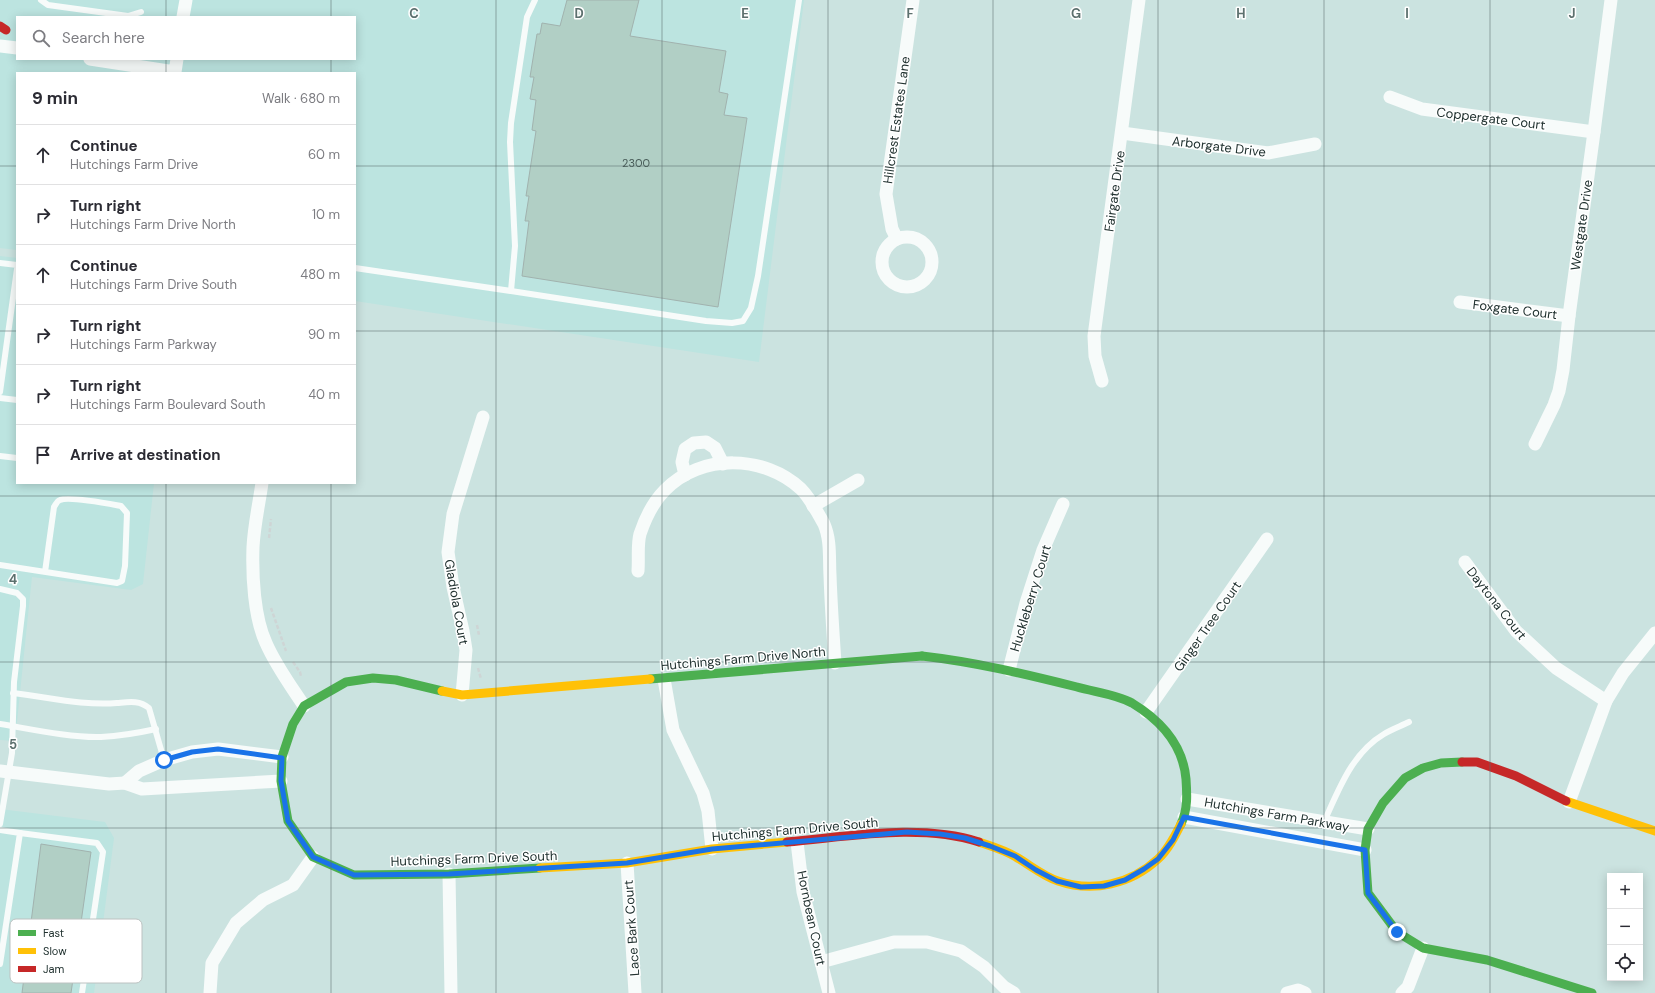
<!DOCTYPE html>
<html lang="en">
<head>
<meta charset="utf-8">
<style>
  :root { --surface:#fff; --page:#f2f2f3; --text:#2b2b33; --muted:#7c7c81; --line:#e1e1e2 }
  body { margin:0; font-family:"DM Sans",sans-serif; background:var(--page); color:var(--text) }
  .controls { position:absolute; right:12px; bottom:12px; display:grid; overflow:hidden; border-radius:0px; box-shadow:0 2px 10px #0003 }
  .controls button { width:36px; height:36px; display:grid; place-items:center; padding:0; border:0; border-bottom:1px solid var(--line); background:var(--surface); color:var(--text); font:20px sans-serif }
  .stop { position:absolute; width:12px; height:12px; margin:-9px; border:3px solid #1a73e8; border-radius:50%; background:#fff }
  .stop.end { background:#1a73e8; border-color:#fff; box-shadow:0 1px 4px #0008 }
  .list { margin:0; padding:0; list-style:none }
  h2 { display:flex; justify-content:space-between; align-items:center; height:52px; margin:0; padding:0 16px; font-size:17px }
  h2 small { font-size:13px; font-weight:400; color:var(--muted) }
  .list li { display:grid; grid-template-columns:26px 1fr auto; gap:12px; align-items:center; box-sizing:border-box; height:60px; padding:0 16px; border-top:1px solid var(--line) }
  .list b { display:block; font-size:15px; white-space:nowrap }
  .list p { margin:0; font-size:13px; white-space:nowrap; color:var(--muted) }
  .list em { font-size:13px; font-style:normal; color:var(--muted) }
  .icon { flex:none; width:22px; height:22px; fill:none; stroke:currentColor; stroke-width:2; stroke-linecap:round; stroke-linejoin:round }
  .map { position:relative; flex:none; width:1655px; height:993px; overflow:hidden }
  .search { position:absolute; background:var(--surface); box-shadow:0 2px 10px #0003; left:16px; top:16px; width:340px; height:44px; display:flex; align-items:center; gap:10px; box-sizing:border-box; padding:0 14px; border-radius:0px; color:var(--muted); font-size:15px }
  .panel { position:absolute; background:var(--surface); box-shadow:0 2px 10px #0003; left:16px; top:72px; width:340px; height:412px; border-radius:0px }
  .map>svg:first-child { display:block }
</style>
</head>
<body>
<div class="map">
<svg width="1655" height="993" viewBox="0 0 1655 993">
  <rect width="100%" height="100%" fill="#cbe3e0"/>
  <g fill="#bce4e0" fill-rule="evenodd">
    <path d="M 0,0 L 804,0 L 759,362 L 355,301 L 355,73 L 17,73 L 17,250 L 0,248 ZM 17,17 L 355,17 L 355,59 L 17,59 Z"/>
    <path d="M 0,256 L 17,258 L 17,483 L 154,483 L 143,584 L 131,590 L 32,577 L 15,741 L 0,740 Z"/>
    <path d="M 0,809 L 105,822 L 114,838 L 94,993 L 0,993 Z"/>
  </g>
  <g fill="#b1cfc5" stroke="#a1b2ae">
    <path d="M 567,0 L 639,0 L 630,36 L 726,51 L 719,92 L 728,94 L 724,115 L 747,118 L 718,307 L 522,276 L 529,221 L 525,221 L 529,196 L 526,196 L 536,131 L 532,130 L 536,100 L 530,99 L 534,77 L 530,77 L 537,34 L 540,34 L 542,23 L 560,26 Z"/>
    <path d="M 41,844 L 91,852 L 71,993 L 22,993 Z"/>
  </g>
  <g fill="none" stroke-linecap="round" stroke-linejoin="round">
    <g stroke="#ced5d5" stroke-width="2.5" stroke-dasharray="4 2" stroke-linecap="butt">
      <path d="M 269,538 L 271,519"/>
      <path d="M 271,608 L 286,651"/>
      <path d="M 477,625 L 479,635"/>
      <path d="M 293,662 L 300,672 L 301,676"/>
      <path d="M 478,668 L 481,679"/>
    </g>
    <g stroke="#f7fbfa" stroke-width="6">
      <path d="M 41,0 L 48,5 L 128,16 L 141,12"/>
      <path d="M 0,263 L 17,265"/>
      <path d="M 355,268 L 511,291 L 515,246 L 510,142 L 511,123 L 527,17 L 535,0"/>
      <path d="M 511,291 L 706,321 L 732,323 L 743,321 L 751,308 L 758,276 L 799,0"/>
      <path d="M 0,392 L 17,269"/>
      <path d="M 0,398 L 17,400"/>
      <path d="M 0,456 L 17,458"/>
      <path d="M 0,565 L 117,583 L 122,581 L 125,566 L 127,513 L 121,506 C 110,504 69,496 60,500 C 57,501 56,504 54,507 L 45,572"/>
      <path d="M 0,589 L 17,593 L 23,599 L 23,606 L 14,682 L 12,753 L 0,824"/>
      <path d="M 13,693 C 48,697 83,706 117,703 C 129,702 139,700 149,708 L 164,760"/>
      <path d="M 0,724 C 30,729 71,738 101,737 C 120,736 138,733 156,729"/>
      <path d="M 1324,822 C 1339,789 1352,753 1384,734 C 1392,729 1401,726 1409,722"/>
      <path d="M 0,830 L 20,833 L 0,964"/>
      <path d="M 20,833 L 97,843 L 103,852 L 82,993"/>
    </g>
    <g stroke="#f7fbfa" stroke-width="13">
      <path d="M 183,17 L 186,0"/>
      <path d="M 0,46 L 17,48"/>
      <path d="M 90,59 L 175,72 L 177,59"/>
      <path d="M 1390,97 L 1422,109 L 1594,132"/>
      <path d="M 1122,133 L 1268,153 L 1315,144"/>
      <circle cx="907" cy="262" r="25"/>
      <path d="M 897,239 L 892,229 L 886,194 L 913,0"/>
      <path d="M 1460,302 L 1569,316"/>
      <path d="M 1102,381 L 1095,356 L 1094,336 L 1139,0"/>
      <path d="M 1535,444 L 1554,405 L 1559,391 L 1563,370 L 1569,316 L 1594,132 L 1611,0"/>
      <path d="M 685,475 L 682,462 L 685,449 L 694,443 L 706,442 L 715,448 L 723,464"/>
      <path d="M 262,483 C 259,504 254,526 253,547 C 252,576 254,617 266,643 C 276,666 291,686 304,706"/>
      <path d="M 813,506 L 858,480"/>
      <path d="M 1465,562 L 1516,631 L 1556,668 L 1606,701"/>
      <path d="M 638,571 C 639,559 637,545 640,534 C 645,519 654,501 665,490 C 701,453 765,455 801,489 C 810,498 818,513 824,524 C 831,540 829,559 830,575 C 831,605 833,634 835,663"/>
      <path d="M 1009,670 L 1026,603 L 1043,550 L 1063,504"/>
      <path d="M 664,679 L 673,730 L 703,793 L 708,811 L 712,849"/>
      <path d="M 462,695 L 466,650 L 463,631 L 453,587 L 448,552 L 453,514 L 483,417"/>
      <path d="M 1146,712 L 1267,539"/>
      <path d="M 0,771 L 109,784 L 125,783 L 142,789 L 281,781"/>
      <path d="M 125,783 L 139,771 L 164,760 L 192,752 L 218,749 L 282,757"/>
      <path d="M 1187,799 L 1368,829"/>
      <path d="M 1569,802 L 1606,701 L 1623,673 L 1655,633"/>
      <path d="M 1184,817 L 1365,850"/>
      <path d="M 797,842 L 803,892 L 829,993"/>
      <path d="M 627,863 L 635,993"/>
      <path d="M 449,874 L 451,993"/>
      <path d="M 821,962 L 894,942 L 927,942 L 961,951 L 984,967 L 1004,987 L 1014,993"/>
      <path d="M 210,993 L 212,963 L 236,923 L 263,900 L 293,885 L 313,857"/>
      <path d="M 1287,993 L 1298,990 L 1305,993"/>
      <path d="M 1402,993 L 1408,987 L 1423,948"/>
    </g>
    <g stroke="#4caf50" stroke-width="9">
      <path d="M 922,656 C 975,662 1025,674 1077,687 C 1094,692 1116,694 1132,703 C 1160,720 1183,745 1186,779 C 1187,794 1188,809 1181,824"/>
      <path d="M 650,679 L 922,656"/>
      <path d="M 442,691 L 396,680 L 373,678 L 346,682 L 304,706 L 293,724 L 282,757 L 281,781 L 288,821 L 313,857 L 354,875 L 449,874 L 540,868"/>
      <path d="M 1462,762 L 1441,763 L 1423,768 L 1405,778 L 1383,803 L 1368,829 L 1365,850 L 1368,893 L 1397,932 L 1423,948 L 1487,960 L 1592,993"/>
    </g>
    <g stroke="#ffc107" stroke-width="9">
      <path d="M 442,691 L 462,695 L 650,679"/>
      <path d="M 1566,801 L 1655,831"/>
      <path d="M 979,842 C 991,846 1005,850 1016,857 C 1030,865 1043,876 1058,881 C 1093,893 1131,884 1158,859 C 1168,850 1175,836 1181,824"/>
      <path d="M 540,868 L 627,863 L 712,849 L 787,842"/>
    </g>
    <g stroke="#c62828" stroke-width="9">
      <path d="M 0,26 L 6,30"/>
      <path d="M 1462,762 L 1477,762 L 1516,776 L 1566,801"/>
      <path d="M 787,842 C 848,837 919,823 979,842"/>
    </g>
  </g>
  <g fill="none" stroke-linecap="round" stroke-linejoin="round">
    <path stroke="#1a73e8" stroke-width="5" d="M 164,760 L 192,752 L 218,749 L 282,758 L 281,781 L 288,821 L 313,857 L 354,875 L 449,874 L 627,863 L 712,849 L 907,832 L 940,834 L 965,838 L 990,846 L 1015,856 L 1036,870 L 1057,881 L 1081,887 L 1104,886 L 1125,880 L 1144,869 L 1158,859 L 1173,840 L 1184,817 L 1365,850 L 1368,893 L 1397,932"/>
  </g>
  <path fill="none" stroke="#5c706e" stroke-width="1" stroke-opacity="0.55" d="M 166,0 L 166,17M 331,0 L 331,17M 496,0 L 496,993M 662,0 L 662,993M 828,0 L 828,993M 993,0 L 993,993M 1158,0 L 1158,993M 1324,0 L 1324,993M 1490,0 L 1490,993M 166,59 L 166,73M 331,59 L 331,73M 0,166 L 17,166M 355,166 L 1655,166M 0,331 L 17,331M 355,331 L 1655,331M 166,483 L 166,993M 331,483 L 331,993M 0,496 L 1655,496M 0,662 L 1655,662M 0,828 L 1655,828"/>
  <g text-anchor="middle" stroke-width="3" stroke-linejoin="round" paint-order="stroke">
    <g font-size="11" fill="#465a56">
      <text x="636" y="167">2300</text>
    </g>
    <g font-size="13" fill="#213230" stroke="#fff">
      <text transform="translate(1491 118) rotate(7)" y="5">Coppergate Court</text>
      <text transform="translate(896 120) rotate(-82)" y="5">Hillcrest Estates Lane</text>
      <text transform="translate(1219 146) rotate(7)" y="5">Arborgate Drive</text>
      <text transform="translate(1114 191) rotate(-82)" y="5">Fairgate Drive</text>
      <text transform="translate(1581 225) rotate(-82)" y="5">Westgate Drive</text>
      <text transform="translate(1515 309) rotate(7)" y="5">Foxgate Court</text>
      <text transform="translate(1030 598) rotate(-73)" y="5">Huckleberry Court</text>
      <text transform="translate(457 602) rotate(80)" y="5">Gladiola Court</text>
      <text transform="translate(1497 603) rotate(52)" y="5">Daytona Court</text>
      <text transform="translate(1207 626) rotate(-55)" y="5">Ginger Tree Court</text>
      <text transform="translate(743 658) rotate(-5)" y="5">Hutchings Farm Drive North</text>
      <text transform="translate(1277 814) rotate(10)" y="5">Hutchings Farm Parkway</text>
      <text transform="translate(795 829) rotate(-5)" y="5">Hutchings Farm Drive South</text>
      <text transform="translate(474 858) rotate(-2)" y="5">Hutchings Farm Drive South</text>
      <text transform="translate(812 918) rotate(78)" y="5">Hornbean Court</text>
      <text transform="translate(631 928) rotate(-94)" y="5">Lace Bark Court</text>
    </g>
  </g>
  <rect x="10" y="919" width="132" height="64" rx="6" fill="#fff" stroke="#bcc2c1" stroke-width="1"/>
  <rect x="18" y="930" width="18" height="6" fill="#4caf50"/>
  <rect x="18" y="948" width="18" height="6" fill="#ffc107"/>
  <rect x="18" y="966" width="18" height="6" fill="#c62828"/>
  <g font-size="11" fill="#213230">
    <text x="43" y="937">Fast</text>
    <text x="43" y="955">Slow</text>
    <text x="43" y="973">Jam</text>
  </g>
  <g font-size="13" text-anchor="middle" font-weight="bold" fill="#5c706e" stroke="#fff" stroke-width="3" stroke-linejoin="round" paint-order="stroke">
    <text x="414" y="18">C</text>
    <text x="579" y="18">D</text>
    <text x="745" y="18">E</text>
    <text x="910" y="18">F</text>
    <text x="1076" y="18">G</text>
    <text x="1241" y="18">H</text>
    <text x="1407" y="18">I</text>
    <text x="1572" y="18">J</text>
    <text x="13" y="584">4</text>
    <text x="13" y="749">5</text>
  </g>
</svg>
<div class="controls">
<button>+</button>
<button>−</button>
<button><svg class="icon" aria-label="locate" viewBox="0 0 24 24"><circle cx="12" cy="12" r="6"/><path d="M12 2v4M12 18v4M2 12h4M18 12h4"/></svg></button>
</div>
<div class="stop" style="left:164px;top:760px"></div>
<div class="stop end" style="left:1397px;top:932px"></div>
<div class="search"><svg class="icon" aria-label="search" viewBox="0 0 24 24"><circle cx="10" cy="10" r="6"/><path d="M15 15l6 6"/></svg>Search here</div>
<section class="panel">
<h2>9 min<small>Walk · 680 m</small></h2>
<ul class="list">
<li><svg class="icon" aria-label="ahead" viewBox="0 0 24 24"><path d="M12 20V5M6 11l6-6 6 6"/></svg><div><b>Continue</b><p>Hutchings Farm Drive</p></div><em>60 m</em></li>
<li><svg class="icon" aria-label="right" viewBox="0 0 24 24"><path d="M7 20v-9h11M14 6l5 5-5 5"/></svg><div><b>Turn right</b><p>Hutchings Farm Drive North</p></div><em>10 m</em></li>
<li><svg class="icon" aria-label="ahead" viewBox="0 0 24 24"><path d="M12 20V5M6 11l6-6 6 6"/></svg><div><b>Continue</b><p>Hutchings Farm Drive South</p></div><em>480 m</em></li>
<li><svg class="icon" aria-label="right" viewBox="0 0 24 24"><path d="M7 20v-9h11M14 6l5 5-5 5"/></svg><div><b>Turn right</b><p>Hutchings Farm Parkway</p></div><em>90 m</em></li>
<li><svg class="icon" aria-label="right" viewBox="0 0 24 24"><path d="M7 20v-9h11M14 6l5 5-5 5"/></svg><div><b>Turn right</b><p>Hutchings Farm Boulevard South</p></div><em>40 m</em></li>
<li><svg class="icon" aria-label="arrive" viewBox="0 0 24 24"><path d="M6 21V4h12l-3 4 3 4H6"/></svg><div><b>Arrive at destination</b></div></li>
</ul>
</section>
</div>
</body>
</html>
